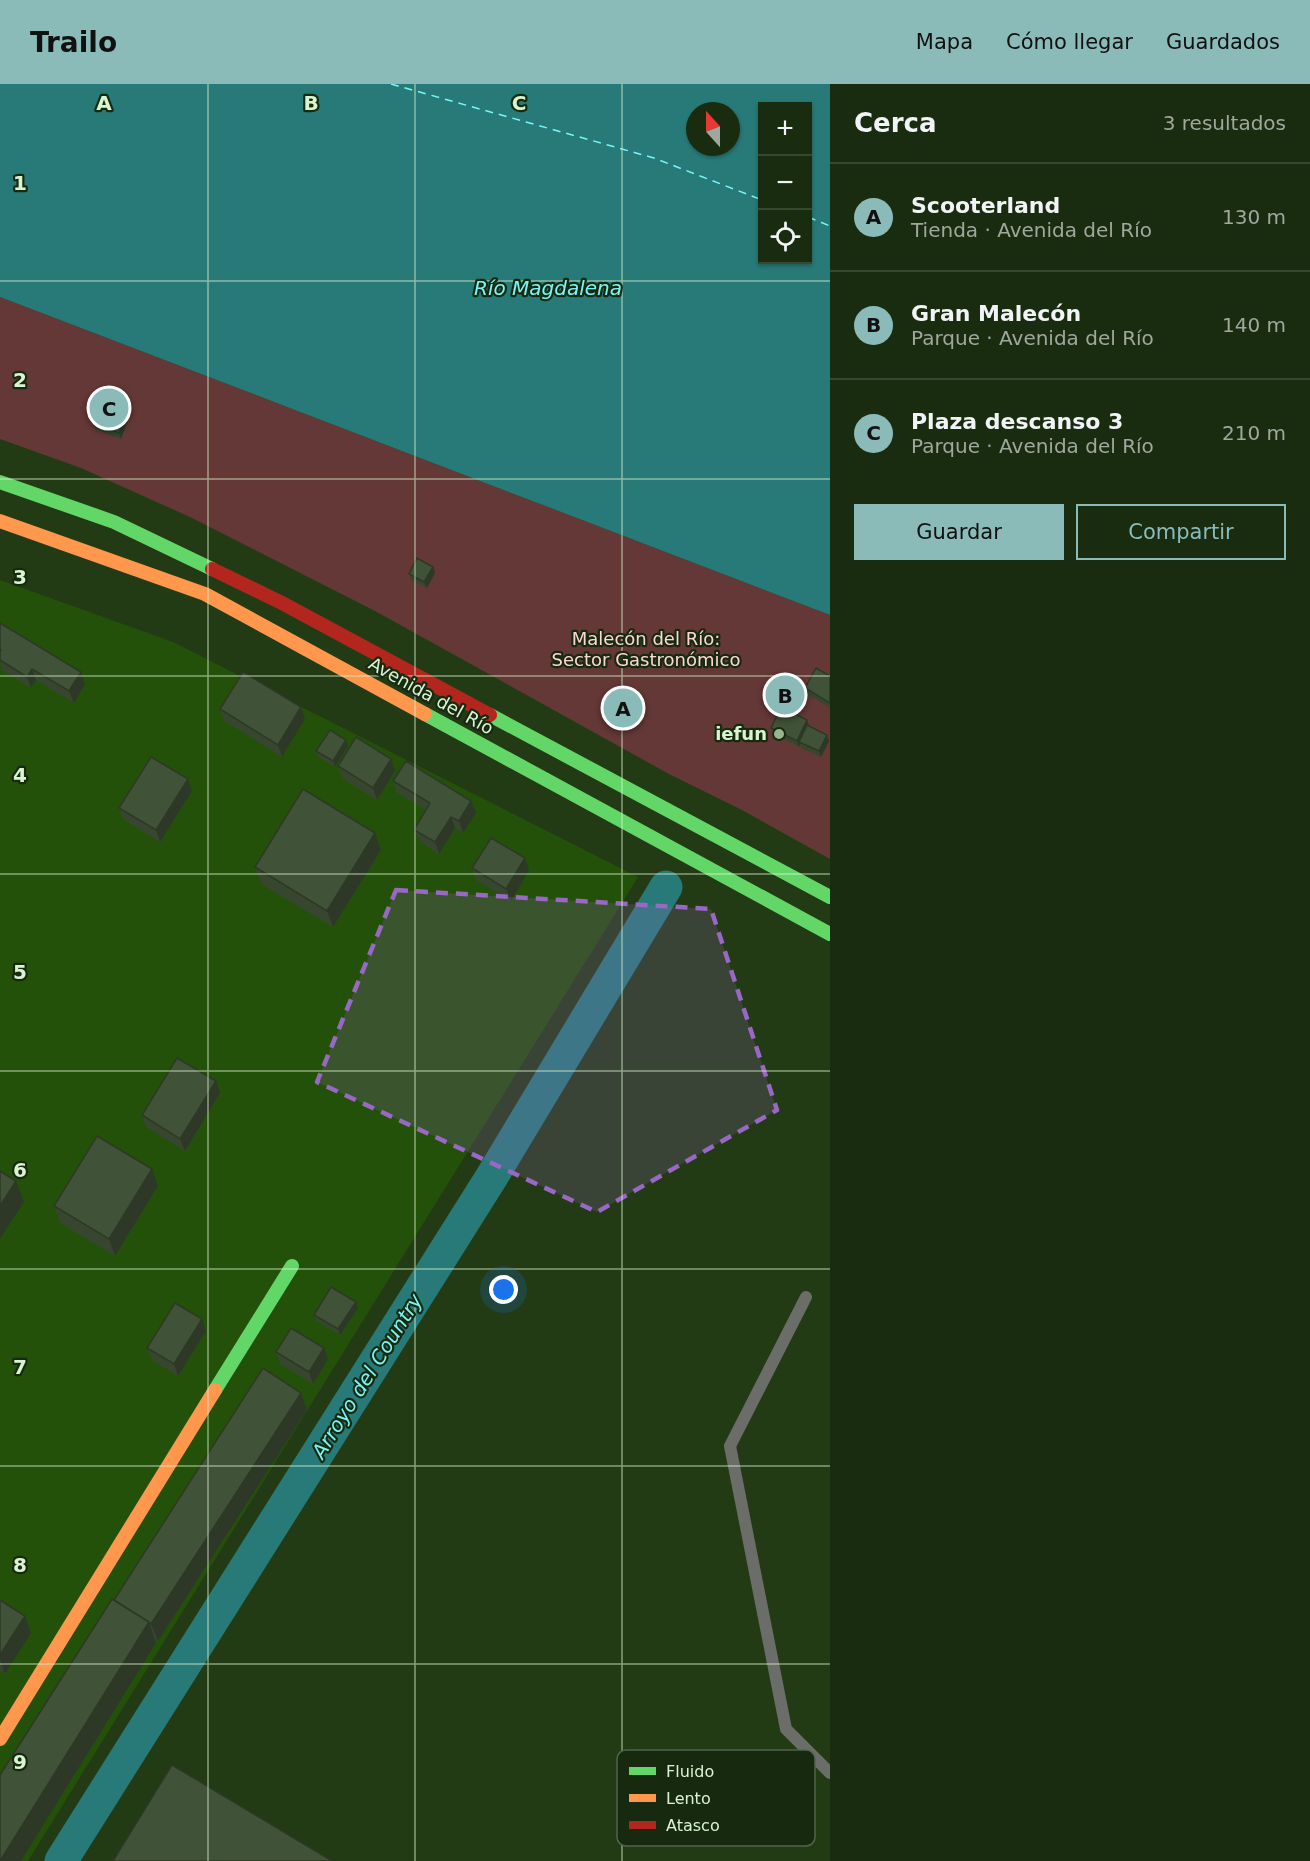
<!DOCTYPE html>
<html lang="es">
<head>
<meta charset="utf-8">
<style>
  :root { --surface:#1a2c0f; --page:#27381d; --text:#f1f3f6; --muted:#9fa79e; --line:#38482f; --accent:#8bbbb9 }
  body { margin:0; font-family:"DejaVu Sans",sans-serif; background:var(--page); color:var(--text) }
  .controls { position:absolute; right:18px; top:18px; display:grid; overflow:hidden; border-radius:0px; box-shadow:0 2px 4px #0004 }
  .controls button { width:54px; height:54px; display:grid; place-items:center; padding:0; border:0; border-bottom:2px solid var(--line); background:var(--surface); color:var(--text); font:30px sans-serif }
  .compass { position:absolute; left:686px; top:18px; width:54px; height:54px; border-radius:50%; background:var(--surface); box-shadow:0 2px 4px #0004; rotate:339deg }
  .you { position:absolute; left:504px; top:1206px; width:21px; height:21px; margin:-15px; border:4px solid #fff; border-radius:50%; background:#1a73e8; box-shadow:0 0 0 9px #1a73e833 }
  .badge { display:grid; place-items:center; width:39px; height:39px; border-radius:50%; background:var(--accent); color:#111; font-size:20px; font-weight:700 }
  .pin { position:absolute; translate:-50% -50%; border:3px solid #fff; box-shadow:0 2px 6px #0006 }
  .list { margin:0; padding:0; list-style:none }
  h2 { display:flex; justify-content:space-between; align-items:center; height:78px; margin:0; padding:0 24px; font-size:26px }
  h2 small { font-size:20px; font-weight:400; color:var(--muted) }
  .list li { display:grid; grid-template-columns:39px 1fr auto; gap:18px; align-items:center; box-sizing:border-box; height:108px; padding:0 24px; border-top:2px solid var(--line) }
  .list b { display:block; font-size:22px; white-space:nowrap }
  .list p { margin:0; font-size:20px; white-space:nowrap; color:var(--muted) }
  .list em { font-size:20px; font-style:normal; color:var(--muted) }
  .actions { display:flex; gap:12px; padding:18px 24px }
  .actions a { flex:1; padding:14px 0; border:2px solid var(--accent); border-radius:0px; text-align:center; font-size:21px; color:var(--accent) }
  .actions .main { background:var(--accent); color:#111 }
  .icon { flex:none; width:33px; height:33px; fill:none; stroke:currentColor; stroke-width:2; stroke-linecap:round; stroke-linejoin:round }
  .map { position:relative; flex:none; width:830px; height:1777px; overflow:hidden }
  header { display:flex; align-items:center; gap:36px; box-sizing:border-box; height:84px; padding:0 30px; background:var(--accent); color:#111 }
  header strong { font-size:28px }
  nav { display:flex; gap:33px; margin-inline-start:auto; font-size:21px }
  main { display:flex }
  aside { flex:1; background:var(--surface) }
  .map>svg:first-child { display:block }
</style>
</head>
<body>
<header>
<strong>Trailo</strong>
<nav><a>Mapa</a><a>Cómo llegar</a><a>Guardados</a></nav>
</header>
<main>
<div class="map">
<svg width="830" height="1777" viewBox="0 0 830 1777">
  <rect width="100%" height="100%" fill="#223b14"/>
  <path fill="#245109" d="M 0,496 L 173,558 L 638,793 L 28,1777 L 0,1777 Z"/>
  <path fill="#643836" d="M 0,213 L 830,531 L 830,775 L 742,726 L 669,690 L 375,527 L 192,434 L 81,384 L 0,355 Z"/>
  <path fill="#277a78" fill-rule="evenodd" d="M 0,0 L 830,0 L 830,531 L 0,213 ZM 762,22 L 808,22 L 808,176 L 762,176 ZM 695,27 L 731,27 L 731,63 L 695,63 Z"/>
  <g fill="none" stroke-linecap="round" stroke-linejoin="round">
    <path stroke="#277a78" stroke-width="33" d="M 61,1777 L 491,1094 L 666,803"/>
    <g stroke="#78f5f8" stroke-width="1.5" stroke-dasharray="8 6" stroke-linecap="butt">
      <path d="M 391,0 L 654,74 L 762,116"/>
      <path d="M 808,133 L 830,142"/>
    </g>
    <path stroke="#6b6d68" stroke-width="12" d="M 806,1213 L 730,1362 L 786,1645 L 830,1689"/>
    <g stroke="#63d668" stroke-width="14">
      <path d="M 0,398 L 114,438 L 212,485"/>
      <path d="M 425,630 L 830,850"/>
      <path d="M 490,631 L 830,813"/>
      <path d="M 215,1306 L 292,1182"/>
    </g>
    <g stroke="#ff974d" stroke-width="14">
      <path d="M 0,437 L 205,510 L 425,630"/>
      <path d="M 0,1655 L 215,1306"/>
    </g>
    <path stroke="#b3261e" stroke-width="14" d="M 212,485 L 282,519 L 490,631"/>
  </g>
  <g fill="#37472f">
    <path d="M 125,332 L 127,338 L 121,355 L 95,345 L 93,339 Z"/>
    <path d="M 433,483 L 435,489 L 427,504 L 411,496 L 409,490 Z"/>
    <path d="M 0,539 L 85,600 L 74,619 L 36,596 L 31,604 L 1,586 Z"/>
    <path d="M 830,592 L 830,624 L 807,610 L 805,604 Z"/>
    <path d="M 301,623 L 305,635 L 282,673 L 224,637 L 220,625 Z"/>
    <path d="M 809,642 L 827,651 L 829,657 L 821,673 L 801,664 L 800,660 L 799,663 L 773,650 L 771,644 Z"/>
    <path d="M 348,662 L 335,683 L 318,673 L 316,667 Z"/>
    <path d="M 391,675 L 395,687 L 377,716 L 342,694 L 338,682 Z"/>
    <path d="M 393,697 L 471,717 L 476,729 L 463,749 L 455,744 L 439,770 L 419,757 L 414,746 L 426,726 L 397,709 Z"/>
    <path d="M 192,707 L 160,758 L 123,735 L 119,724 Z"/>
    <path d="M 375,749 L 381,766 L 333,843 L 261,800 L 255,783 Z"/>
    <path d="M 472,784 L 529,786 L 511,817 L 476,796 Z"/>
    <path d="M 216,997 L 220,1009 L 185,1067 L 146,1043 L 142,1031 Z"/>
    <path d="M 158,1102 L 115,1172 L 60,1139 L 54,1122 Z"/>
    <path d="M 356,1218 L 358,1224 L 340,1251 L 316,1237 L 314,1231 Z"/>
    <path d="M 206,1247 L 178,1292 L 152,1276 L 147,1264 Z"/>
    <path d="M 276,1268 L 328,1275 L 313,1300 L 280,1280 Z"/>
    <path d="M 301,1309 L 307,1326 L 158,1557 L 155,1555 L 156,1559 L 114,1516 Z"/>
    <path d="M 0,1516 L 31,1549 L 5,1590 L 0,1587 Z"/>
  </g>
  <g fill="#2d3926">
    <path d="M 125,332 L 127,338 L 121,355 L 119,349 Z"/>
    <path d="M 433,483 L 435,489 L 427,504 L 424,498 Z"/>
    <path d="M 32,585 L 36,596 L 31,604 L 27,593 Z"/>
    <path d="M 81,588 L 85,600 L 74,619 L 69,607 Z"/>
    <path d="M 301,623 L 305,635 L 282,673 L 278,661 Z"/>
    <path d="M 807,636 L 809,642 L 799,658 L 800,660 L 799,663 L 797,657 Z"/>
    <path d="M 827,651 L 829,657 L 821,673 L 819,667 Z"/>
    <path d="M 346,656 L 348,662 L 335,683 L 333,677 Z"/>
    <path d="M 391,675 L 395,687 L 377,716 L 373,704 Z"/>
    <path d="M 188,695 L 192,707 L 160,758 L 156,746 Z"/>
    <path d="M 471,717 L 476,729 L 463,749 L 459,737 Z"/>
    <path d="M 451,733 L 455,744 L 439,770 L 435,758 Z"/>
    <path d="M 375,749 L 381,766 L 333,843 L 327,827 Z"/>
    <path d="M 525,774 L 529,786 L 511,817 L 506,805 Z"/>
    <path d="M 216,997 L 220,1009 L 185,1067 L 180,1055 Z"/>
    <path d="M 152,1085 L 158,1102 L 115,1172 L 109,1155 Z"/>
    <path d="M 16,1097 L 24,1118 L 0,1155 L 0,1122 Z"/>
    <path d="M 356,1218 L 358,1224 L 340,1251 L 338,1245 Z"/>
    <path d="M 202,1235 L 206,1247 L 178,1292 L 174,1280 Z"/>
    <path d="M 324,1264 L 328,1275 L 313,1300 L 309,1288 Z"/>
    <path d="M 301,1309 L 307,1326 L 158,1557 L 151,1540 Z"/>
    <path d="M 25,1532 L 31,1549 L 5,1590 L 0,1576 L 0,1571 Z"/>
    <path d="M 149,1538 L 156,1559 L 21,1777 L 0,1777 Z"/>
  </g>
  <g fill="#405237" stroke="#2d3926" stroke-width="1.5">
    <path d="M 99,323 L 125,332 L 119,349 L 93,339 Z"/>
    <path d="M 417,474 L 433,483 L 424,498 L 409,490 Z"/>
    <path d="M 0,539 L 81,588 L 69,607 L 32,585 L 27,593 L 0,576 L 0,568 L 1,566 L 0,565 Z"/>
    <path d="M 816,584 L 830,592 L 830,619 L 805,604 Z"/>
    <path d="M 243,588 L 301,623 L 278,661 L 220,625 Z"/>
    <path d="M 781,623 L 807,636 L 797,657 L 771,644 Z"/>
    <path d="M 807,641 L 827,651 L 819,667 L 799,658 Z"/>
    <path d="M 330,646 L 346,656 L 333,677 L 316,667 Z"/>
    <path d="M 356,653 L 391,675 L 373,704 L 338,682 Z"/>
    <path d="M 151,673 L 188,695 L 156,746 L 119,724 Z"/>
    <path d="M 406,677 L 471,717 L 459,737 L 451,733 L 435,758 L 414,746 L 430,719 L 393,697 Z"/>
    <path d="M 303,705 L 375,749 L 327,827 L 255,783 Z"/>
    <path d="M 491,754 L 525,774 L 506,805 L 472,784 Z"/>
    <path d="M 177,974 L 216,997 L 180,1055 L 142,1031 Z"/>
    <path d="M 97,1052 L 152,1085 L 109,1155 L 54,1122 Z"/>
    <path d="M 0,1087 L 16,1097 L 0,1122 Z"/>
    <path d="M 331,1203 L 356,1218 L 338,1245 L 314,1231 Z"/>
    <path d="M 175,1219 L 202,1235 L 174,1280 L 147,1264 Z"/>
    <path d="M 291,1244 L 324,1264 L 309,1288 L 276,1268 Z"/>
    <path d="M 263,1284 L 301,1309 L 151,1540 L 114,1516 Z"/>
    <path d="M 112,1515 L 149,1538 L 0,1777 L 0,1691 Z"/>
    <path d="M 0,1516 L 25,1532 L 0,1571 Z"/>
    <path d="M 172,1681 L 332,1777 L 113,1777 Z"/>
  </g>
  <path fill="#9868c4" fill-opacity="0.2" stroke="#9868c4" stroke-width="4.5" stroke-dasharray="12 8" stroke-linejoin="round" d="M 396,806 L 711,825 L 777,1026 L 597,1128 L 317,998 Z"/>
  <path fill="none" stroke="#daf3d1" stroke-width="1.5" stroke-opacity="0.55" d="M 208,0 L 208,1777M 415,0 L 415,1777M 622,0 L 622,1777M 0,197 L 830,197M 0,395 L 830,395M 0,592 L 830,592M 0,790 L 830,790M 0,987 L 830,987M 0,1185 L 830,1185M 0,1382 L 830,1382M 0,1580 L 830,1580"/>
  <circle fill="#9ab38f" stroke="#172a10" stroke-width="2" cx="779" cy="650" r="6"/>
  <g text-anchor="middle" stroke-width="4.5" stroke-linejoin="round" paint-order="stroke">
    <g font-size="18" fill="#fed6d7" stroke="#172a10">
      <text x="646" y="561">Malecón del Río:<tspan x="646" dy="21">Sector Gastronómico</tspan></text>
    </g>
    <g font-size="18" fill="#daf3d1" stroke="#172a10">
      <text transform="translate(431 612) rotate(29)" y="6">Avenida del Río</text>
    </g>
    <g font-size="18" font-weight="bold" fill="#daf3d1" stroke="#172a10" text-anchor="end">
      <text x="767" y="656">iefun</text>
    </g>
    <g font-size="20" font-style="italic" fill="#78f5f8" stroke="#172a10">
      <text x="548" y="211">Río Magdalena</text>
      <text transform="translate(367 1292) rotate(-58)" y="7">Arroyo del Country</text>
    </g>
  </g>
  <rect x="617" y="1666" width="198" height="96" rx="9" fill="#172a10" stroke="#52664a" stroke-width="1.5"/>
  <rect x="629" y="1683" width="27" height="8" fill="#63d668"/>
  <rect x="629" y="1710" width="27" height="8" fill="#ff974d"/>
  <rect x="629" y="1737" width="27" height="8" fill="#b3261e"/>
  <g font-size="16" fill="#daf3d1">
    <text x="666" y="1693">Fluido</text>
    <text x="666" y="1720">Lento</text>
    <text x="666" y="1747">Atasco</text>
  </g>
  <g font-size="20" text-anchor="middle" font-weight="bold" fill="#daf3d1" stroke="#172a10" stroke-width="4.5" stroke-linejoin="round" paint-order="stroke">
    <text x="104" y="26">A</text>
    <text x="311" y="26">B</text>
    <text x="519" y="26">C</text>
    <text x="20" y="106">1</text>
    <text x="20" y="303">2</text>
    <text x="20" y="500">3</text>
    <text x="20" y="698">4</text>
    <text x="20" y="895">5</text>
    <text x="20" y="1093">6</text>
    <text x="20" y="1290">7</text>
    <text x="20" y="1488">8</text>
    <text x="20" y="1685">9</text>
  </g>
</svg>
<div class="controls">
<button>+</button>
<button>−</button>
<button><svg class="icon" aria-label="locate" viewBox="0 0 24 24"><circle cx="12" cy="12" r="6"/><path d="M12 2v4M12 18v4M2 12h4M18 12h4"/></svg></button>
</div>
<svg class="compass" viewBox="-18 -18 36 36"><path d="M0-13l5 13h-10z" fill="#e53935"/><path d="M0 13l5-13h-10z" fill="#9fa79e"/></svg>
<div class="you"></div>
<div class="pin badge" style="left:623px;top:624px">A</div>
<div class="pin badge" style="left:785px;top:611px">B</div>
<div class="pin badge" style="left:109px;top:324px">C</div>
</div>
<aside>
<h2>Cerca<small>3 resultados</small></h2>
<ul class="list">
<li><span class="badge">A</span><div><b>Scooterland</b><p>Tienda · Avenida del Río</p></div><em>130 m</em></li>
<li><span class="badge">B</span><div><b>Gran Malecón</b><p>Parque · Avenida del Río</p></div><em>140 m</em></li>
<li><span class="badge">C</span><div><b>Plaza descanso 3</b><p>Parque · Avenida del Río</p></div><em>210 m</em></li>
</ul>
<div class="actions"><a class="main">Guardar</a><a>Compartir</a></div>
</aside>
</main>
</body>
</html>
